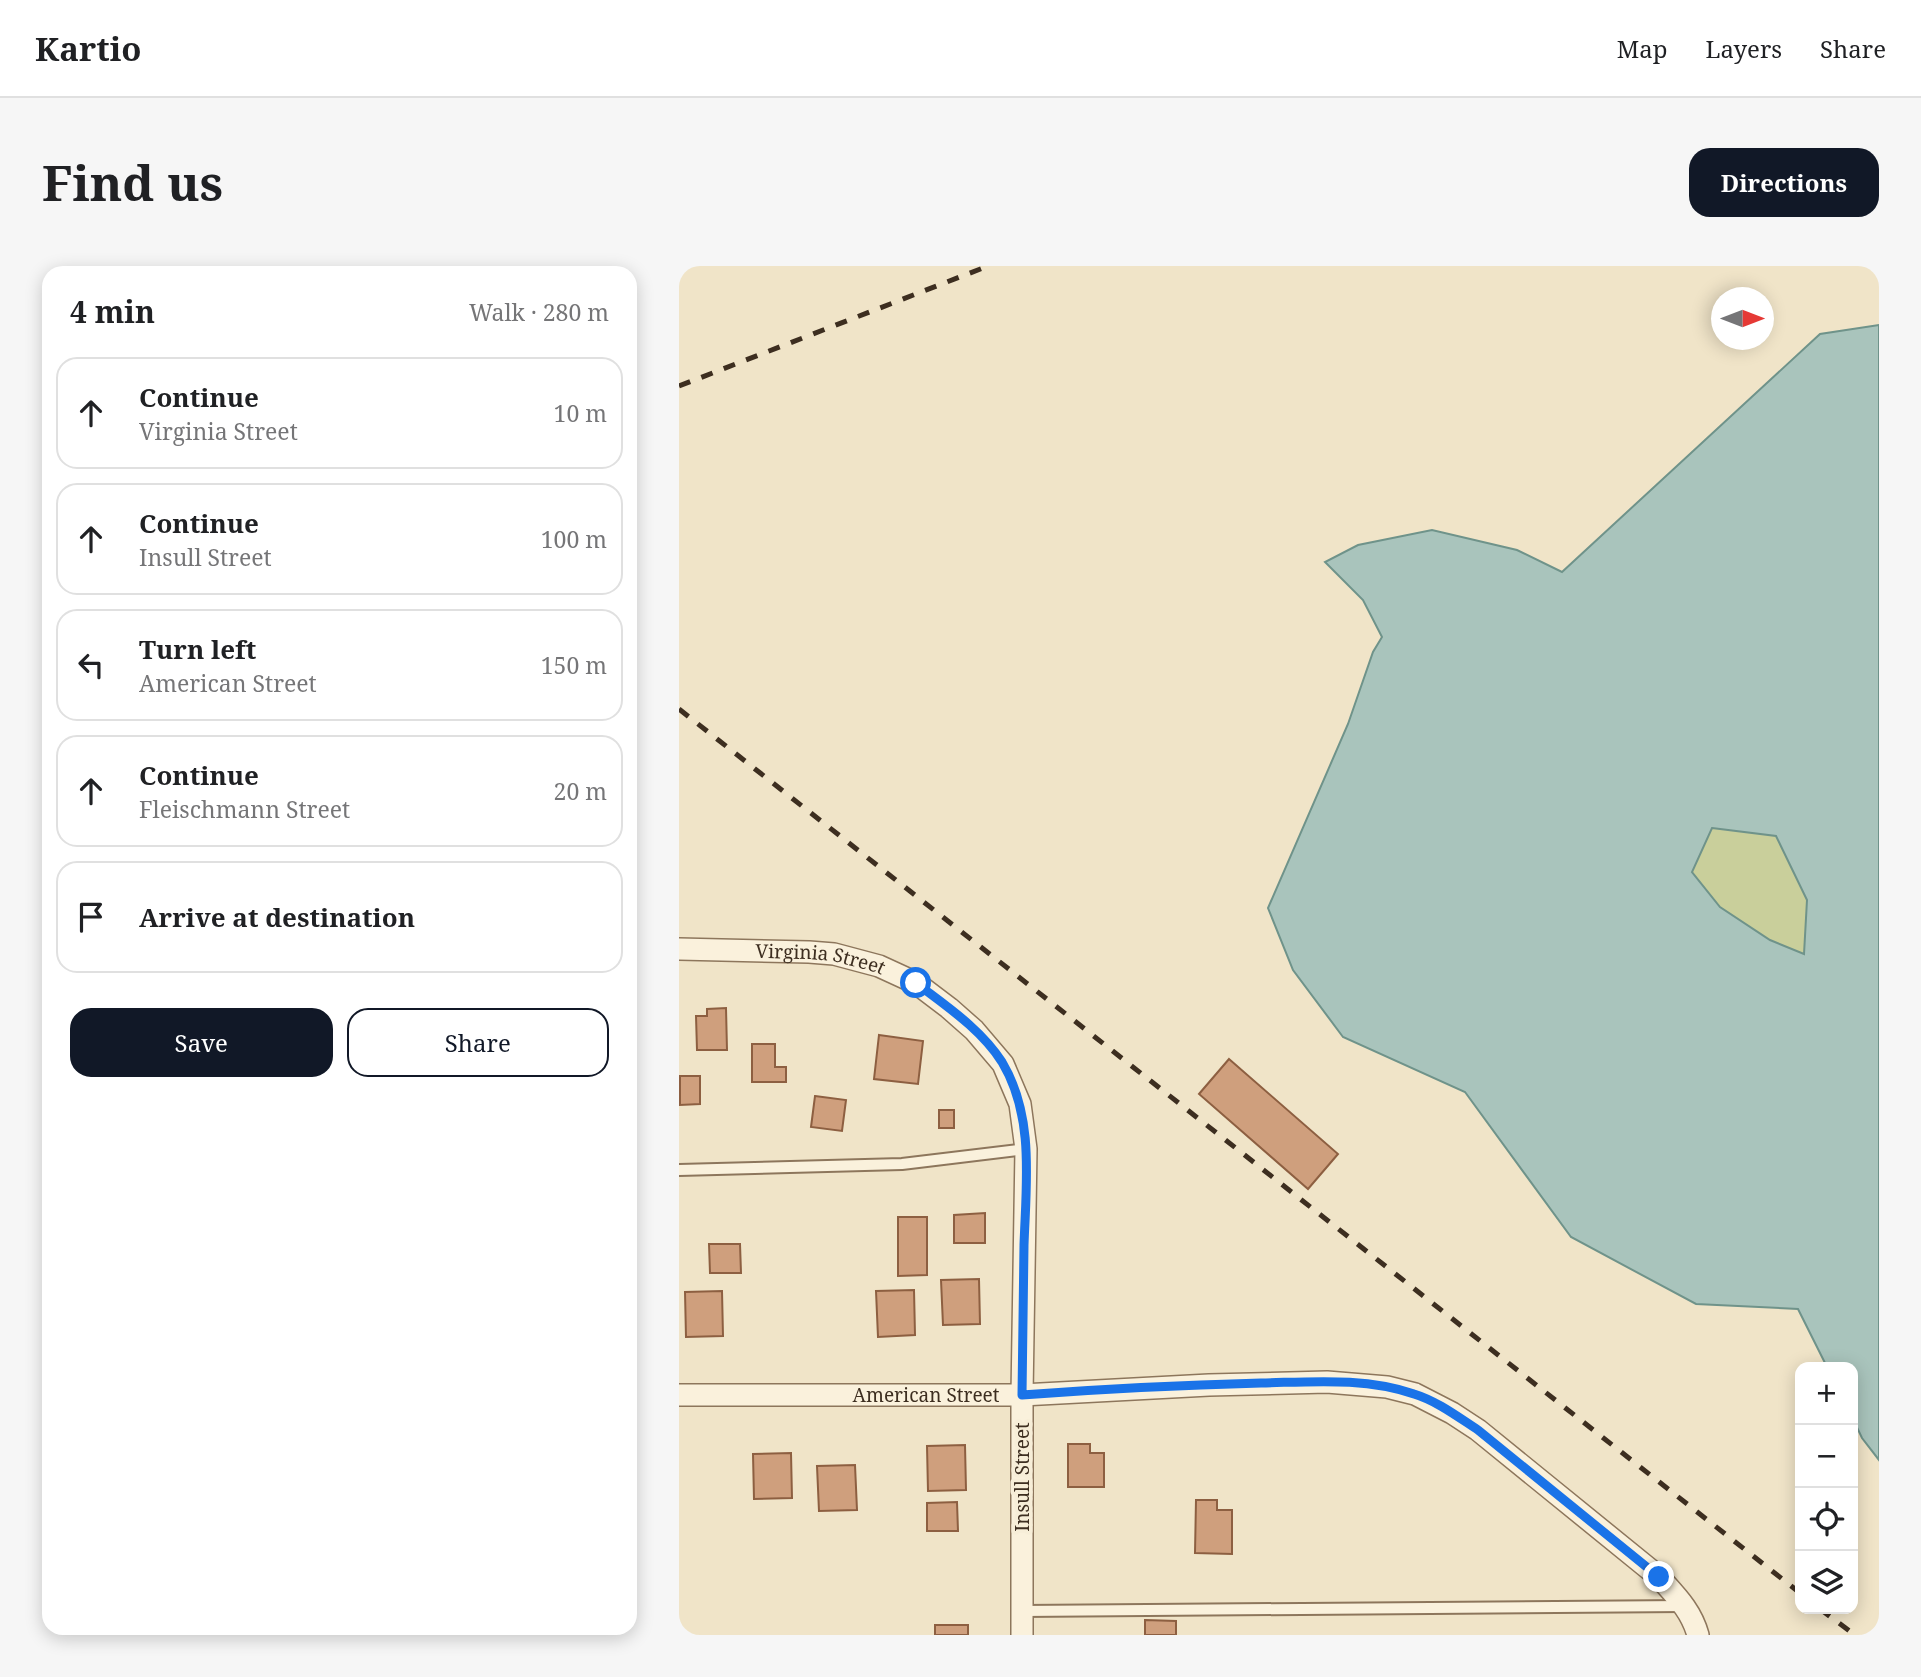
<!DOCTYPE html>
<html lang="en">
<head>
<meta charset="utf-8">
<style>
  :root { --surface:#fff; --page:#f6f6f6; --text:#202124; --muted:#757577; --line:#e0e0e0; --accent:#111827 }
  body { margin:0; font-family:"Noto Serif",serif; background:var(--page); color:var(--text) }
  .controls { position:absolute; right:21px; bottom:21px; display:grid; overflow:hidden; border-radius:14px; box-shadow:0 4px 18px #0003 }
  .controls button { width:63px; height:63px; display:grid; place-items:center; padding:0; border:0; border-bottom:2px solid var(--line); background:var(--surface); color:var(--text); font:35px sans-serif }
  .compass { position:absolute; left:1032px; top:21px; width:63px; height:63px; border-radius:50%; background:var(--surface); box-shadow:0 4px 18px #0003; rotate:90deg }
  .stop { position:absolute; width:21px; height:21px; margin:-16px; border:5px solid #1a73e8; border-radius:50%; background:#fff }
  .stop.end { background:#1a73e8; border-color:#fff; box-shadow:0 2px 7px #0008 }
  .list { margin:0; padding:0; list-style:none }
  h2 { display:flex; justify-content:space-between; align-items:center; height:91px; margin:0; padding:0 28px; font-size:30px }
  h2 small { font-size:23px; font-weight:400; color:var(--muted) }
  .list li { display:grid; grid-template-columns:46px 1fr auto; gap:21px; align-items:center; box-sizing:border-box; height:112px; margin:0 14px 14px; padding:0 14px; border:2px solid var(--line); border-radius:21px }
  .list b { display:block; font-size:26px; white-space:nowrap }
  .list p { margin:0; font-size:23px; white-space:nowrap; color:var(--muted) }
  .list em { font-size:23px; font-style:normal; color:var(--muted) }
  .actions { display:flex; gap:14px; padding:21px 28px }
  .actions a { flex:1; padding:16px 0; border:2px solid var(--accent); border-radius:21px; text-align:center; font-size:24px; color:var(--accent) }
  .actions .main { background:var(--accent); color:#fff }
  .icon { flex:none; width:38px; height:38px; fill:none; stroke:currentColor; stroke-width:2; stroke-linecap:round; stroke-linejoin:round }
  .map { position:relative; flex:none; width:1200px; height:1369px; overflow:hidden; border-radius:21px }
  header { display:flex; align-items:center; gap:42px; box-sizing:border-box; height:98px; padding:0 35px; background:var(--surface); border-bottom:2px solid var(--line) }
  header strong { font-size:33px }
  nav { display:flex; gap:38px; margin-inline-start:auto; font-size:24px }
  .intro { display:flex; align-items:center; justify-content:space-between; box-sizing:border-box; height:168px; padding:0 42px }
  h1 { margin:0; font-size:49px }
  .button { padding:18px 32px; border-radius:21px; background:var(--accent); color:#fff; font-size:24px; font-weight:700 }
  main { display:flex; gap:42px; padding:0 42px }
  aside { flex:1; background:var(--surface); border-radius:21px; box-shadow:0 4px 18px #0003 }
  .map>svg:first-child { display:block }
</style>
</head>
<body>
<header>
<strong>Kartio</strong>
<nav><a>Map</a><a>Layers</a><a>Share</a></nav>
</header>
<div class="intro"><h1>Find us</h1><a class="button">Directions</a></div>
<main>
<aside>
<h2>4 min<small>Walk · 280 m</small></h2>
<ul class="list">
<li><svg class="icon" aria-label="ahead" viewBox="0 0 24 24"><path d="M12 20V5M6 11l6-6 6 6"/></svg><div><b>Continue</b><p>Virginia Street</p></div><em>10 m</em></li>
<li><svg class="icon" aria-label="ahead" viewBox="0 0 24 24"><path d="M12 20V5M6 11l6-6 6 6"/></svg><div><b>Continue</b><p>Insull Street</p></div><em>100 m</em></li>
<li><svg class="icon" aria-label="left" viewBox="0 0 24 24"><path d="M17 20v-9H6M10 6l-5 5 5 5"/></svg><div><b>Turn left</b><p>American Street</p></div><em>150 m</em></li>
<li><svg class="icon" aria-label="ahead" viewBox="0 0 24 24"><path d="M12 20V5M6 11l6-6 6 6"/></svg><div><b>Continue</b><p>Fleischmann Street</p></div><em>20 m</em></li>
<li><svg class="icon" aria-label="arrive" viewBox="0 0 24 24"><path d="M6 21V4h12l-3 4 3 4H6"/></svg><div><b>Arrive at destination</b></div></li>
</ul>
<div class="actions"><a class="main">Save</a><a>Share</a></div>
</aside>
<div class="map">
<svg width="1200" height="1369" viewBox="0 0 1200 1369">
  <rect width="100%" height="100%" fill="#f0e4c8"/>
  <path fill="#c9cf9b" d="M 1033,562 L 1097,570 L 1128,634 L 1125,689 L 1091,674 L 1041,641 L 1013,606 Z"/>
  <path fill="#a9c4bc" stroke="#6f938a" stroke-width="2" fill-rule="evenodd" d="M 1200,59 L 1200,1194 L 1183,1172 L 1174,1153 L 1174,1101 L 1148,1101 L 1119,1043 L 1017,1038 L 892,971 L 786,826 L 664,771 L 614,704 L 589,642 L 669,458 L 694,386 L 703,371 L 684,334 L 646,296 L 679,279 L 753,264 L 838,284 L 883,306 L 1141,68 ZM 1033,562 L 1097,570 L 1128,634 L 1125,688 L 1091,674 L 1041,641 L 1013,606 Z"/>
  <g fill="#cf9f7d" stroke="#8d5f41" stroke-width="2">
    <path d="M 47,742 L 48,784 L 18,784 L 17,750 L 28,750 L 28,743 Z"/>
    <path d="M 200,769 L 244,775 L 239,818 L 195,813 Z"/>
    <path d="M 73,778 L 96,778 L 96,801 L 107,801 L 107,816 L 73,816 Z"/>
    <path d="M 550,793 L 659,888 L 629,923 L 520,828 Z"/>
    <path d="M 1,810 L 21,810 L 21,838 L 1,839 Z"/>
    <path d="M 136,830 L 167,834 L 163,865 L 132,861 Z"/>
    <rect x="260" y="844" width="15" height="18"/>
    <path d="M 306,947 L 306,977 L 275,977 L 275,949 Z"/>
    <path d="M 219,951 L 248,951 L 248,1009 L 219,1010 Z"/>
    <path d="M 30,978 L 61,978 L 62,1007 L 31,1007 Z"/>
    <path d="M 300,1013 L 301,1058 L 264,1059 L 262,1014 Z"/>
    <path d="M 235,1024 L 236,1069 L 199,1071 L 197,1025 Z"/>
    <path d="M 43,1025 L 44,1070 L 7,1071 L 6,1026 Z"/>
    <path d="M 389,1178 L 411,1178 L 411,1187 L 425,1187 L 425,1221 L 389,1221 Z"/>
    <path d="M 286,1179 L 287,1224 L 249,1225 L 248,1180 Z"/>
    <path d="M 112,1187 L 113,1232 L 75,1233 L 74,1188 Z"/>
    <path d="M 176,1199 L 178,1244 L 140,1245 L 138,1200 Z"/>
    <path d="M 517,1234 L 538,1234 L 538,1244 L 553,1244 L 553,1288 L 516,1287 Z"/>
    <path d="M 278,1236 L 279,1265 L 248,1265 L 248,1237 Z"/>
    <path d="M 466,1354 L 497,1355 L 497,1369 L 466,1369 Z"/>
    <rect x="256" y="1359" width="33" height="10"/>
  </g>
  <g fill="none" stroke-linecap="round" stroke-linejoin="round">
    <g stroke="#8d765c" stroke-width="14">
      <g id="service">
        <path d="M 0,904 L 223,898 L 347,883"/>
        <path d="M 343,1345 L 1005,1340"/>
      </g>
    </g>
    <g stroke="#8d765c" stroke-width="24">
      <g id="minor">
        <path id="s1" d="M 0,683 L 130,686 L 155,688 L 200,700 L 237,717 L 270,742 L 295,764 L 324,798 L 341,838 L 347,883 L 343,1129 L 343,1369"/>
        <path id="s2" d="M 0,1129 L 343,1129 L 530,1119 L 648,1116 L 708,1121 L 736,1128 L 773,1147 L 799,1164 L 980,1311 C 997,1330 1012,1344 1019,1369"/>
      </g>
    </g>
    <use href="#service" stroke="#faf1dc" stroke-width="10"/>
    <use href="#minor" stroke="#faf1dc" stroke-width="21"/>
    <g stroke="#3d2e20" stroke-width="5" stroke-dasharray="12 12" stroke-linecap="butt">
      <path d="M 0,120 L 309,0"/>
      <path d="M 0,443 L 1121,1327"/>
      <path d="M 1141,1343 L 1176,1369"/>
    </g>
  </g>
  <g fill="none" stroke-linecap="round" stroke-linejoin="round">
    <path stroke="#1a73e8" stroke-width="9" d="M 237,717 C 267,740 302,763 323,796 C 356,851 347,918 345,979 C 344,1029 344,1079 343,1129 C 422,1123 502,1119 582,1117 C 632,1116 686,1111 735,1128 C 758,1135 779,1151 799,1164 L 980,1311"/>
  </g>
  <g text-anchor="middle" stroke-width="7" stroke-linejoin="round" paint-order="stroke">
    <g font-size="19" fill="#3d2e20" stroke="#f7eed8">
      <text dy="7" stroke="none"><textPath href="#s1" startOffset="142">Virginia Street</textPath></text>
      <text dy="7" stroke="none"><textPath href="#s2" startOffset="247">American Street</textPath></text>
      <text transform="translate(343 1211) rotate(-90)" y="7">Insull Street</text>
    </g>
  </g>
</svg>
<div class="controls">
<button>+</button>
<button>−</button>
<button><svg class="icon" aria-label="locate" viewBox="0 0 24 24"><circle cx="12" cy="12" r="6"/><path d="M12 2v4M12 18v4M2 12h4M18 12h4"/></svg></button>
<button><svg class="icon" aria-label="layers" viewBox="0 0 24 24"><path d="M12 4l9 5-9 5-9-5zM3 14l9 5 9-5"/></svg></button>
</div>
<svg class="compass" viewBox="-18 -18 36 36"><path d="M0-13l5 13h-10z" fill="#e53935"/><path d="M0 13l5-13h-10z" fill="#757577"/></svg>
<div class="stop" style="left:237px;top:717px"></div>
<div class="stop end" style="left:980px;top:1311px"></div>
</div>
</main>
</body>
</html>
